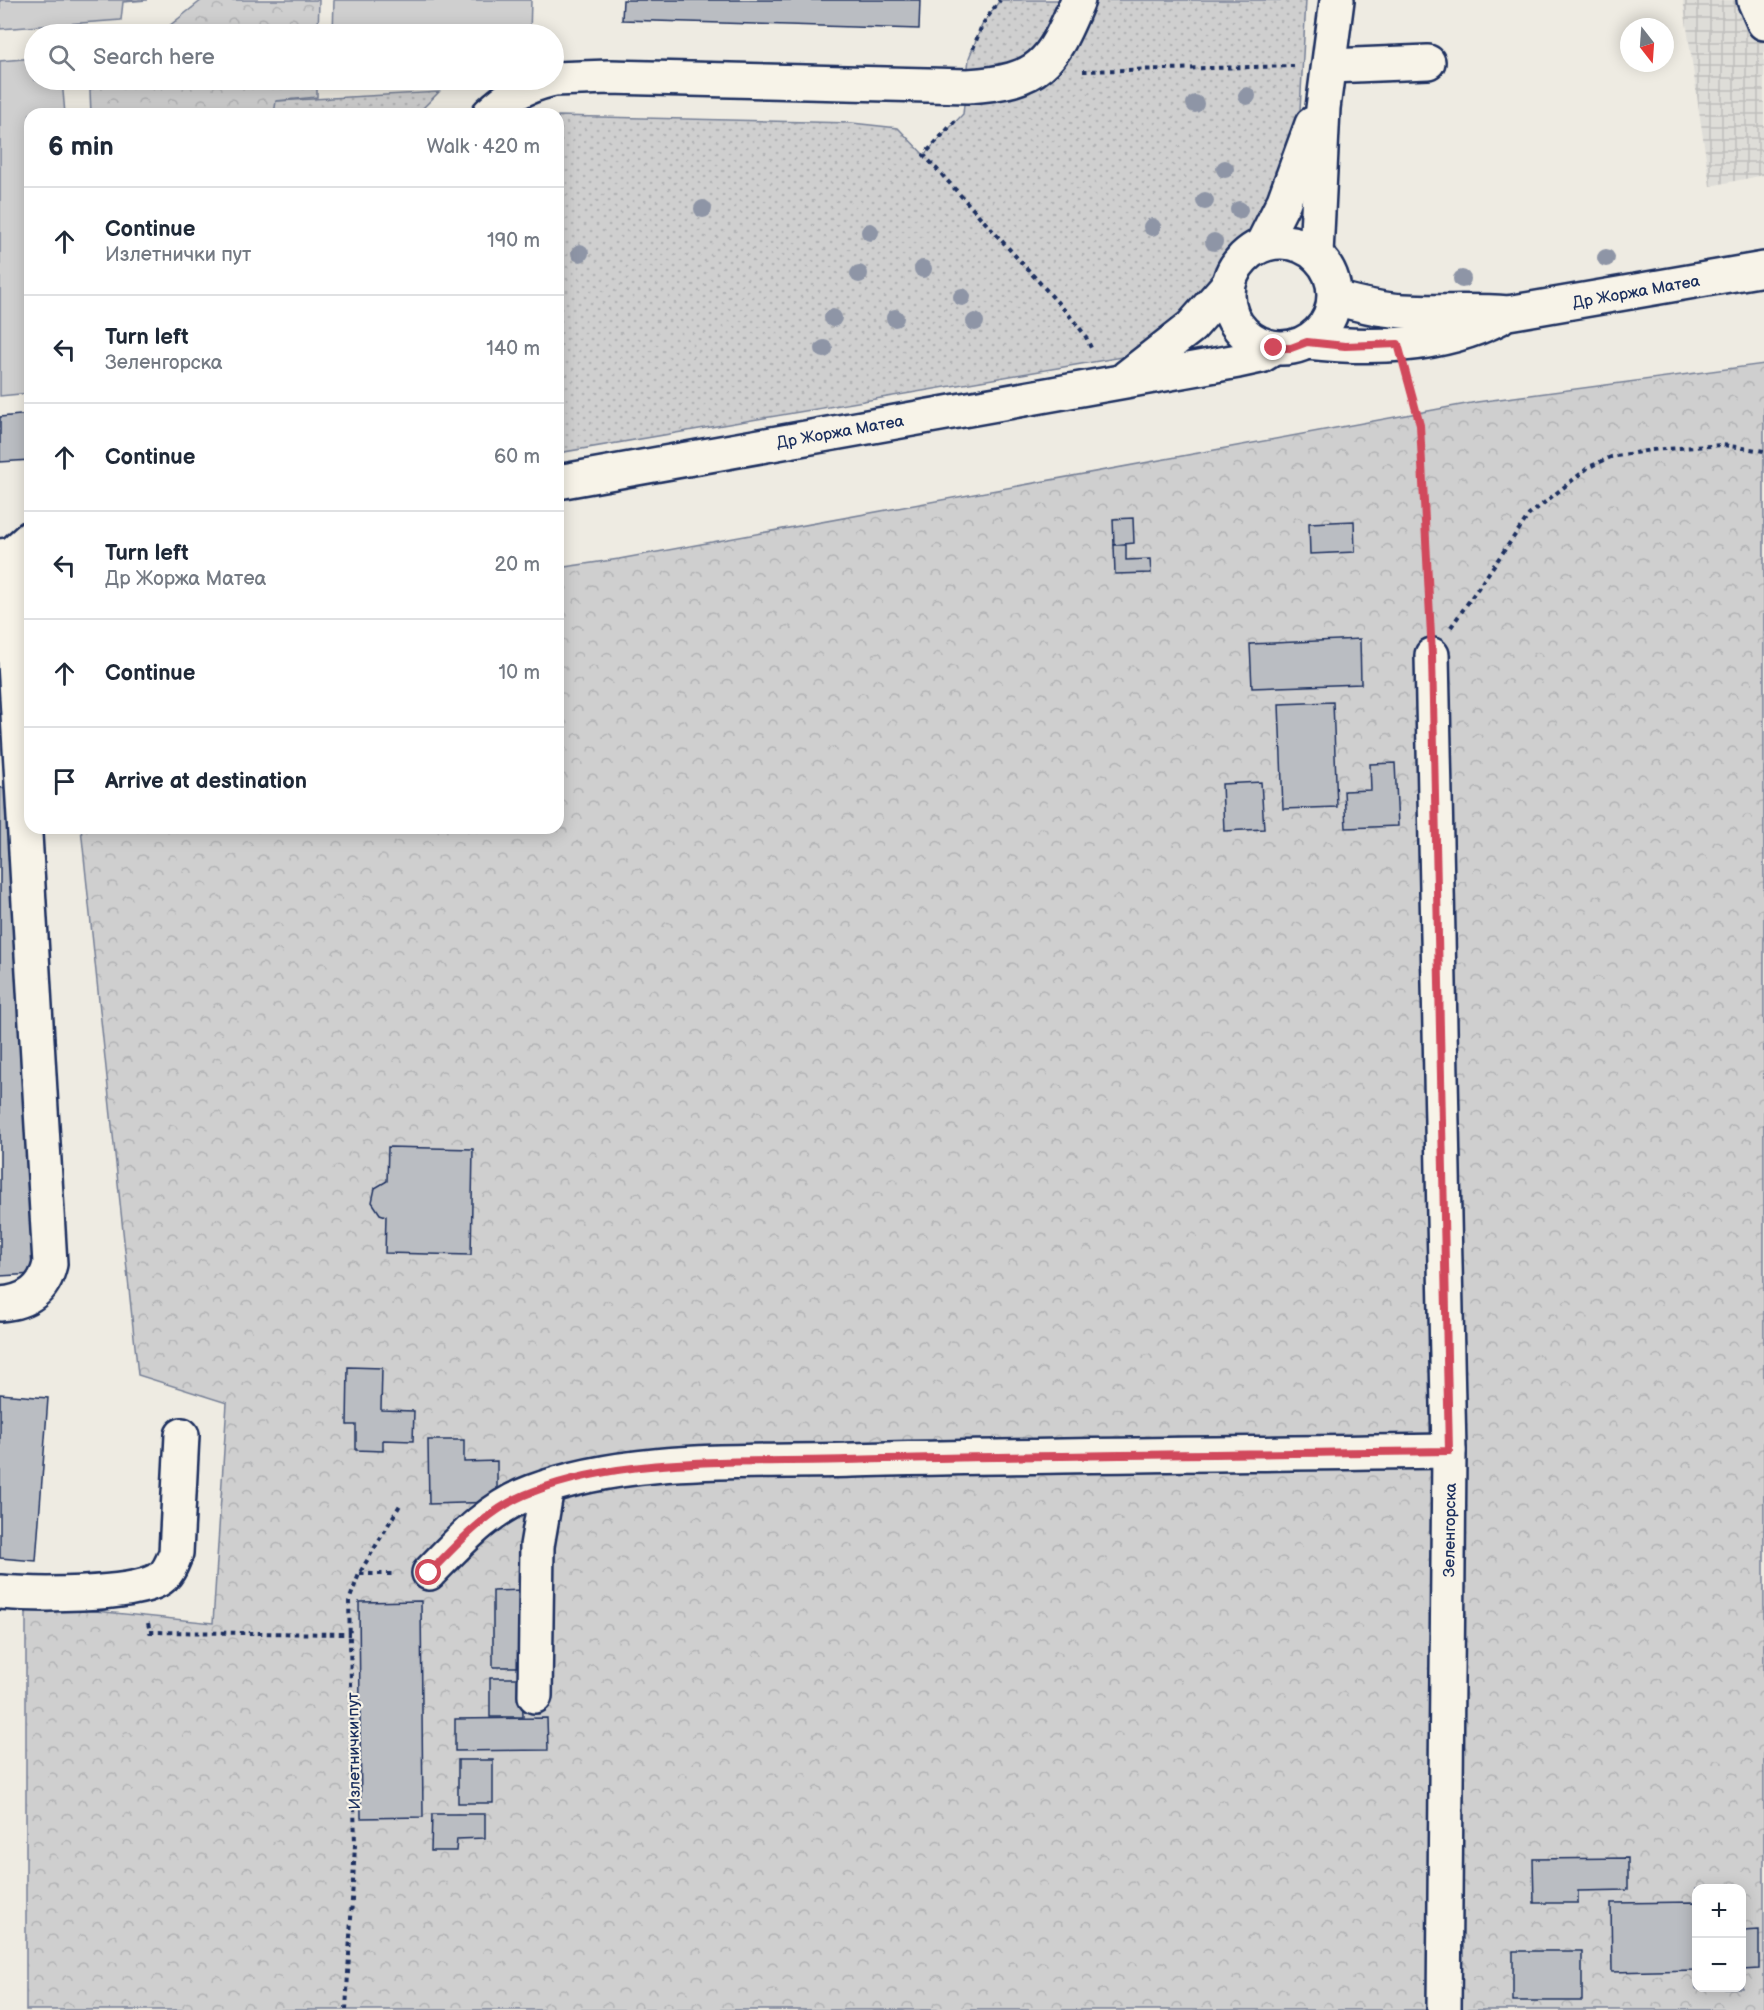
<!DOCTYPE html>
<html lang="en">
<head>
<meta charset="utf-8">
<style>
  :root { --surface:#fff; --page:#f6f6f7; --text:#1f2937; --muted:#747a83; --line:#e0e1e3 }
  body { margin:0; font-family:"Balsamiq Sans",sans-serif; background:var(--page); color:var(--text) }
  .controls { position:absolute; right:18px; bottom:18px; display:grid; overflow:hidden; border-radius:12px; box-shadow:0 3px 15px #0003 }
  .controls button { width:54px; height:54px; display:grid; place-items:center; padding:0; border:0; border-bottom:2px solid var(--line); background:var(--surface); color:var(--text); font:30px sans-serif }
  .compass { position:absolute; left:1620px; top:18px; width:54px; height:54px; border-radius:50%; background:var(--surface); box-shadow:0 3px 15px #0003; rotate:163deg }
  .stop { position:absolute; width:18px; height:18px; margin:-14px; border:4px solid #d1495b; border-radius:50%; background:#fff }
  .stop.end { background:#d1495b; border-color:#fff; box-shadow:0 2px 6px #0008 }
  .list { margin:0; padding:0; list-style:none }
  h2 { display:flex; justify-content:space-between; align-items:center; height:78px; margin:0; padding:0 24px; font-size:26px }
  h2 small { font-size:20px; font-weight:400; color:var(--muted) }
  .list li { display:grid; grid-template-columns:39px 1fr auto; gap:18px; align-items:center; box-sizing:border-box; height:108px; padding:0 24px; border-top:2px solid var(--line) }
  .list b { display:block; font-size:22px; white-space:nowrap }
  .list p { margin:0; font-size:20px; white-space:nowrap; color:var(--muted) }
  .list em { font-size:20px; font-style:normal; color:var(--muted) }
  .icon { flex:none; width:33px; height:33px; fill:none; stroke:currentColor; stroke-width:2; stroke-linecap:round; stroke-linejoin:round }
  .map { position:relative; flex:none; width:1764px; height:2010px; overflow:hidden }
  .search { position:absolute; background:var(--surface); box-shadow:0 3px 15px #0003; left:24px; top:24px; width:540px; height:66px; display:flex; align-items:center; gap:15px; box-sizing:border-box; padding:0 21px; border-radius:33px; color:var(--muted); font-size:22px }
  .panel { position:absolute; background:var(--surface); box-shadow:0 3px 15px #0003; left:24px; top:108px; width:540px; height:726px; border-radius:18px }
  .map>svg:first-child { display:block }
</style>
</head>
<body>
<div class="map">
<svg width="1764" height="2010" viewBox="0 0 1764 2010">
  <defs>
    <pattern id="industrial-grid" width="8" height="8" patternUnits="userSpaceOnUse" patternTransform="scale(1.5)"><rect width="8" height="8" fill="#deddd8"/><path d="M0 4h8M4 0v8" fill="none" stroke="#bebebc"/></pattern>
    <pattern id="grass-dots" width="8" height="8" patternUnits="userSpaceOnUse" patternTransform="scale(1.5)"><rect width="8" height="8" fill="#cfcfcf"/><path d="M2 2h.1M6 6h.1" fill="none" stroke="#b1b2b4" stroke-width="1.8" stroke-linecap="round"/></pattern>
    <pattern id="forest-crowns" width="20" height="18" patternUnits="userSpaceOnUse" patternTransform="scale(1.5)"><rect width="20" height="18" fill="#cfcfcf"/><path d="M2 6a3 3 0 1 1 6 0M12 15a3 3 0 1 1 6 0" fill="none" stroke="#b1b2b4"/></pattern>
  </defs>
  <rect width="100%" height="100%" fill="#eeebe2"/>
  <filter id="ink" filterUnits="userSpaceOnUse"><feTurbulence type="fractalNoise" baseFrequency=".0167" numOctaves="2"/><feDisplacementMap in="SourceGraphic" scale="12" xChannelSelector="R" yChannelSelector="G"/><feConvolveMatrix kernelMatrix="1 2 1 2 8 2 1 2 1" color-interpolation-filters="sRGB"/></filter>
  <g filter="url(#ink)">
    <path fill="url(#industrial-grid)" d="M 1683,0 L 1764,0 L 1764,175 L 1710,186 Z"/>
    <g fill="url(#grass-dots)" stroke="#757f96" stroke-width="1.5">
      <path d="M 1000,0 L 1306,0 L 1299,129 L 1253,238 L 1231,257 L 1219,283 L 1134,355 L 558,453 L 558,116 L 852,123 L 898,128 L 924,155 L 963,114 L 969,58 L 982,25 Z"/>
      <path d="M 439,92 L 417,114 L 267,114 L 276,101 Z"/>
    </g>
    <g fill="url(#forest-crowns)" stroke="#757f96" stroke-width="1.5" fill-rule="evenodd">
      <path d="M 202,0 L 319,0 L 318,34 L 159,34 Z"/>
      <path d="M 103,80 L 317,80 L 317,97 L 276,101 L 274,114 L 91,114 L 90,90 Z"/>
      <path d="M 1764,364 L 1764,2010 L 26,2010 L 26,1604 L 213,1623 L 227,1403 L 138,1375 L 81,828 L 558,828 L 558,568 L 619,559 L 1477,402 ZM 1696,1888 L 1742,1888 L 1742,1988 L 1696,1988 Z"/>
    </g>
    <g fill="#cfcfcf" stroke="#757f96" stroke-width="1.5">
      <path d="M 0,0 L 147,0 L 123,2 L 121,20 L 0,29 Z"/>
      <path d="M 334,0 L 531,0 L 530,34 L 333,34 Z"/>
      <path d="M 34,58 L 34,80 L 62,80 L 65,114 L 30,114 L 30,393 L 0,396 L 0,61 Z"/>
    </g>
    <g fill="#babdc2" stroke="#1b2f5e" stroke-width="1.5">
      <path d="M 623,0 L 920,0 L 919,29 L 622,20 Z"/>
      <path d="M 30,414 L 30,460 L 0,462 L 0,417 Z"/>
      <path d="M 1133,518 L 1134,543 L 1114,545 L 1113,519 Z"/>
      <path d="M 1354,521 L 1355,552 L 1310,554 L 1309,523 Z"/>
      <path d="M 1114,545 L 1126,545 L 1126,560 L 1150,559 L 1151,573 L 1115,574 Z"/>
      <path d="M 1360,639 L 1361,684 L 1252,688 L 1250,644 Z"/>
      <path d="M 1333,702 L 1337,807 L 1283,809 L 1279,704 Z"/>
      <path d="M 1395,763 L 1398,826 L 1346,828 L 1344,791 L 1371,790 L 1370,764 Z"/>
      <path d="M 1261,782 L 1264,829 L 1224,831 L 1222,784 Z"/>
      <path d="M 8,787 L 34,1274 L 0,1276 L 0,788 Z"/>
      <path d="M 388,1147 L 473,1149 L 471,1255 L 385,1253 L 386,1216 L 380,1214 L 372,1202 L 375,1188 L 387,1181 Z"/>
      <path d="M 348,1367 L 382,1368 L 381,1410 L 414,1411 L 413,1441 L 383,1440 L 383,1451 L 356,1450 L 356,1425 L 347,1425 Z"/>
      <path d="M 0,1394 L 48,1398 L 36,1561 L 0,1558 Z"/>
      <path d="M 428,1440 L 464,1440 L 464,1462 L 497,1461 L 497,1502 L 429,1504 Z"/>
      <path d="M 524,1590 L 525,1667 L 493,1667 L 493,1591 Z"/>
      <path d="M 421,1601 L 423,1817 L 361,1818 L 359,1602 Z"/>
      <path d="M 490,1678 L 522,1678 L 523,1717 L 490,1717 Z"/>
      <path d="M 547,1718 L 548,1750 L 455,1751 L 455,1719 Z"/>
      <rect x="458" y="1760" width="35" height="43"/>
      <path d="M 432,1814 L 485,1814 L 485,1838 L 457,1839 L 456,1851 L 431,1851 Z"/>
      <path d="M 1628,1858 L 1628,1890 L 1578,1891 L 1578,1903 L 1534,1903 L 1533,1859 Z"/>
      <path d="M 1696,1902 L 1696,1970 L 1612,1972 L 1611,1903 Z"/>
      <path d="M 1759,1930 L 1759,1969 L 1742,1970 L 1742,1931 Z"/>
      <rect x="1513" y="1951" width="69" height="50"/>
    </g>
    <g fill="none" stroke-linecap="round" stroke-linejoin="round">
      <g stroke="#1b2f5e" stroke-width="38">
        <g id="minor">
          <path d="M 1754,0 L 1764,23"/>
          <path d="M 1330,66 L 1428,62"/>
          <path d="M 554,79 L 609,77 L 968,86 C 1040,81 1051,65 1078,0"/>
          <path d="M 489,114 C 508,96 525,86 550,80"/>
          <path d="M 1335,298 C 1357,304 1380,310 1404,311 C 1439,313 1473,310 1508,313 L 1764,269"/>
          <path d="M 1307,342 C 1371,349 1440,348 1499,318"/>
          <path d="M 1432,655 L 1449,1451 L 1444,2010"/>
          <path d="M 0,1304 C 27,1302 44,1290 50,1264 L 12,611 L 11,555 L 30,538"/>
          <path d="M 429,1573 C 459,1542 490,1507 532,1492 C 629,1455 749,1463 852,1460 C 1051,1455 1250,1454 1449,1451"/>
          <path d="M 0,1592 C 35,1595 129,1596 158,1580 C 168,1575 172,1563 176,1553 L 182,1435"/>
          <path d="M 535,1696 L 537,1546 L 547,1487"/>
        </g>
      </g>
      <g stroke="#1b2f5e" stroke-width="38">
        <g id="major">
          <circle cx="1281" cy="295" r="53"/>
          <path d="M 1262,245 L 1284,201 L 1312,124"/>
          <path d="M 1316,254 L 1323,108 L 1337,0"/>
          <path d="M 1127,377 L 1191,327 L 1227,286"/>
          <path d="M 558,482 L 1238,361 L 1261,356 L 1274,348"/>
          <path d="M 0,556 L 30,553"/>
        </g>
      </g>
      <g stroke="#1b2f5e" stroke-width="4" stroke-dasharray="4.5 4.5" stroke-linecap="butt">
        <path d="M 973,49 L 982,25 L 1000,0"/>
        <path d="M 1083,71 L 1294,66"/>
        <path d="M 955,121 L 924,155 L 1069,315 L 1085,335 L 1092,350"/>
        <path d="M 1407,378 L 1420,425 L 1430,621"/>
        <path d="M 1451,627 L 1529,515 L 1589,467 L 1611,457 L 1651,450 L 1723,445 L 1764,451"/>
        <path d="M 360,1574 L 394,1574"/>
        <path d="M 148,1623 L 150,1632 L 350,1634"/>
        <path d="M 346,2010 L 355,1845 L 349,1601 L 359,1574 L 400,1505"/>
      </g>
      <use href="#minor" stroke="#f7f3e8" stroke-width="33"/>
      <use href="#major" stroke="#f7f3e8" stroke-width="33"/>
    </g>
    <g fill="#8e95a6">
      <circle cx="1247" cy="96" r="9"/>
      <circle cx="1195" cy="104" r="9"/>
      <circle cx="1225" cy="169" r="9"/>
      <circle cx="1205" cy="201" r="9"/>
      <circle cx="703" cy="209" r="9"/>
      <circle cx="1239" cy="210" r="9"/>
      <circle cx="1152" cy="227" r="9"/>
      <circle cx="870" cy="232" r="9"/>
      <circle cx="1214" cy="242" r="9"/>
      <circle cx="580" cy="253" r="9"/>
      <circle cx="1606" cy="258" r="9"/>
      <circle cx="923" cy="269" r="9"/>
      <circle cx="859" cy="274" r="9"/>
      <circle cx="1462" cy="279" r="9"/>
      <circle cx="962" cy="297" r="9"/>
      <circle cx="833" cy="318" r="9"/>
      <circle cx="895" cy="318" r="9"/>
      <circle cx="975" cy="322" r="9"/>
      <circle cx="824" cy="349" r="9"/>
    </g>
  </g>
  <g fill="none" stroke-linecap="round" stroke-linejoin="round" filter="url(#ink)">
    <path stroke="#d1495b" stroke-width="8" d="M 429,1573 C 459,1542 490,1507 532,1492 C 627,1455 745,1463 846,1460 C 1047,1455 1248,1454 1449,1451 L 1432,655 L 1420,425 L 1398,344 L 1345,346 L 1307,342 L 1291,348 L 1274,348"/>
  </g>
  <g text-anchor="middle" stroke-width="4.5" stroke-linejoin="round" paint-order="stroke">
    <g font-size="16" fill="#1b2f5e" stroke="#f7f3e8">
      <text transform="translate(1636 291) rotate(-10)" y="6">Др Жоржа Матеа</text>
      <text transform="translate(840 431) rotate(-10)" y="6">Др Жоржа Матеа</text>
      <text transform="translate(1449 1530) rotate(-89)" y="6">Зеленгорска</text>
      <text transform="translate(353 1751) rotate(-91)" y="6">Излетнички пут</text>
    </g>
  </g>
</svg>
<div class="controls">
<button>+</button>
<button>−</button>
</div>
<svg class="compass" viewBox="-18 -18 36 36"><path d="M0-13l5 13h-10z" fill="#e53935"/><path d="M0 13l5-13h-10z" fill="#747a83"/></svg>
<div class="stop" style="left:429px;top:1573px"></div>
<div class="stop end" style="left:1274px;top:348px"></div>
<div class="search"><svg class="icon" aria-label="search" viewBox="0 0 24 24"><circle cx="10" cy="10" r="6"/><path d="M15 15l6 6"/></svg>Search here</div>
<section class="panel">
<h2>6 min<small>Walk · 420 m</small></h2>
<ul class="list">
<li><svg class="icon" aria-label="ahead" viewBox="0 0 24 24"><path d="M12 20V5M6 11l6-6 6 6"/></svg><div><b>Continue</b><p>Излетнички пут</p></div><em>190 m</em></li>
<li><svg class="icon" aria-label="left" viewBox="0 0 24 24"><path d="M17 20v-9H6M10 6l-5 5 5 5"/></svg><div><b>Turn left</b><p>Зеленгорска</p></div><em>140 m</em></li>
<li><svg class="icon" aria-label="ahead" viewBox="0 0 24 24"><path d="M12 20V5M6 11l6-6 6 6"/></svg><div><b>Continue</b></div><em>60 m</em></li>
<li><svg class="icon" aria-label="left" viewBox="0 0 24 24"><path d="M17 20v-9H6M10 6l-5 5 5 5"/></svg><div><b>Turn left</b><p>Др Жоржа Матеа</p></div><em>20 m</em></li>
<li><svg class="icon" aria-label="ahead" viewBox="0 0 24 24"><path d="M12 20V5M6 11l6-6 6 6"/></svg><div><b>Continue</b></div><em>10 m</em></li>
<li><svg class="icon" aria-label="arrive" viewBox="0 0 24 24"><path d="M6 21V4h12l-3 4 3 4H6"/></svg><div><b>Arrive at destination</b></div></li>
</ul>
</section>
</div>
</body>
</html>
